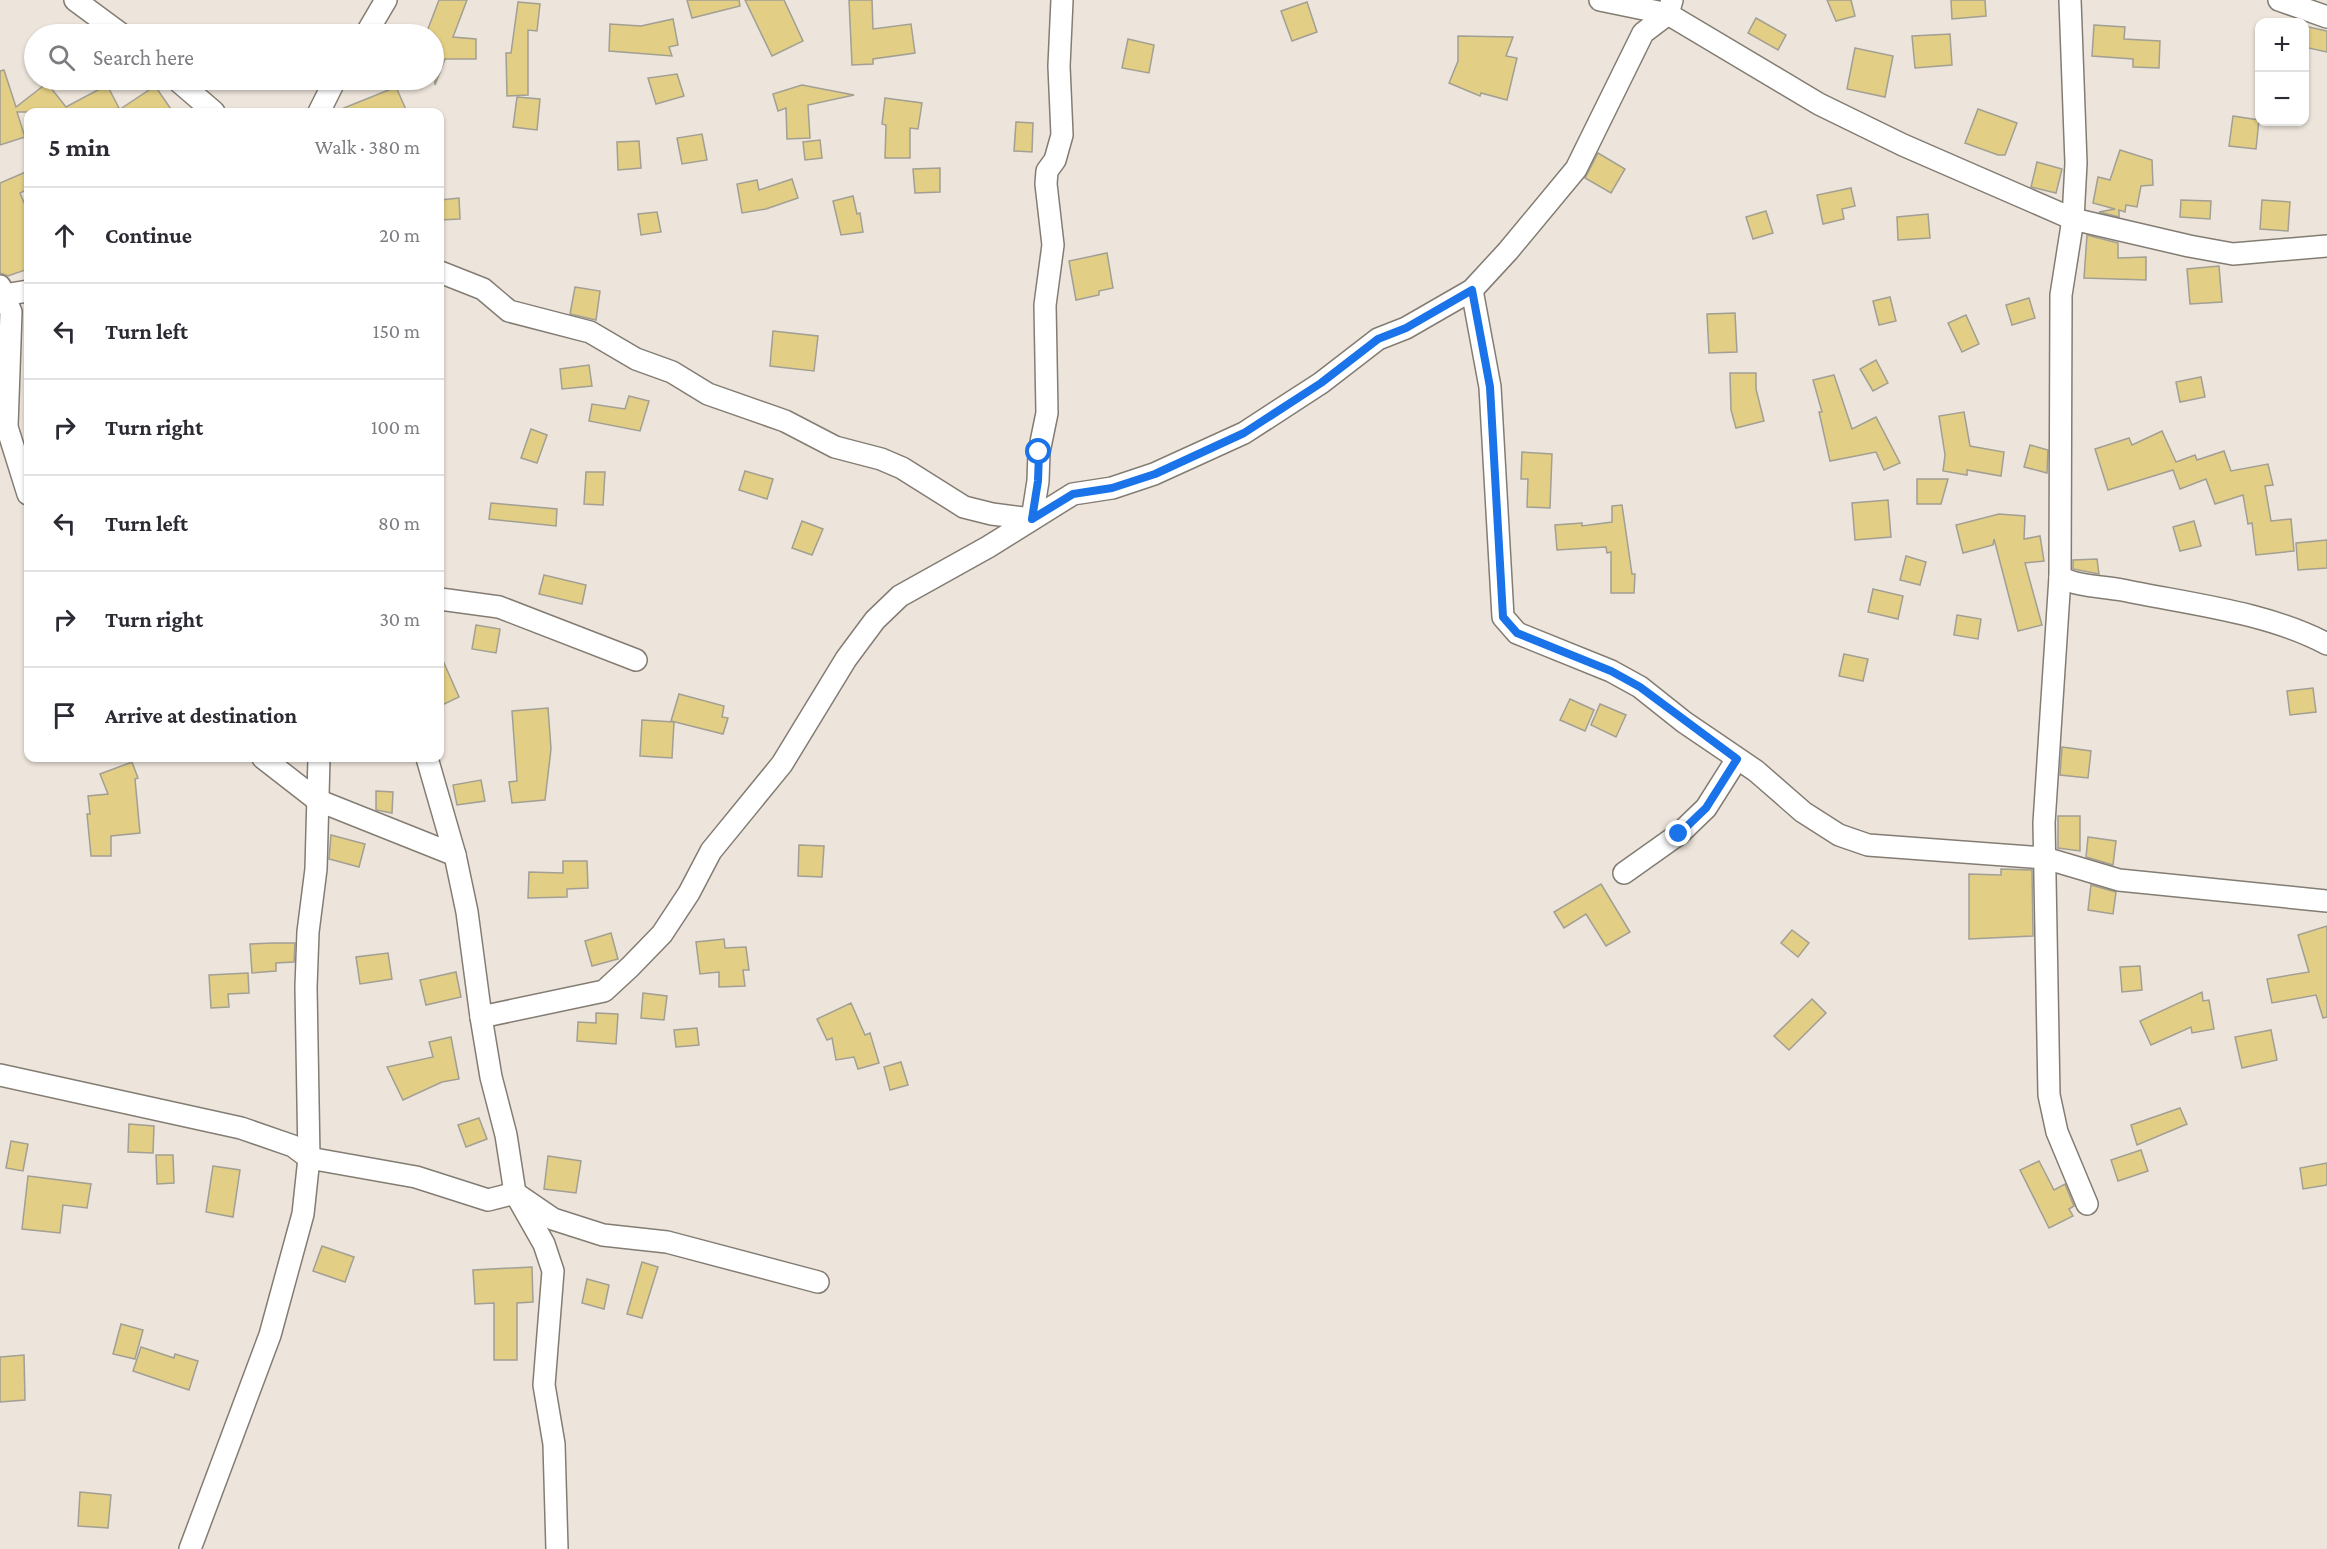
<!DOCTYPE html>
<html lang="en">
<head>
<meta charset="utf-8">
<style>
  :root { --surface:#fff; --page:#f7f7f7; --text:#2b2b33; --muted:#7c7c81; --line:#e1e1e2 }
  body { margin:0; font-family:"Crimson Pro",serif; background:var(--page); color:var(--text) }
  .controls { position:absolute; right:18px; top:18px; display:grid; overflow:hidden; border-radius:12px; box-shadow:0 2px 4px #0004 }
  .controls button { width:54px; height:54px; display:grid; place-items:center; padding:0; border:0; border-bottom:2px solid var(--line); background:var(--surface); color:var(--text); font:30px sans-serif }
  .stop { position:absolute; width:18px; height:18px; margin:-14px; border:4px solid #1a73e8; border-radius:50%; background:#fff }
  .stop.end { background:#1a73e8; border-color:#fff; box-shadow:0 2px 6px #0008 }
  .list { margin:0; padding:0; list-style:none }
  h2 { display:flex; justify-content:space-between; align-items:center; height:78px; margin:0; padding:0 24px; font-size:26px }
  h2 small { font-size:20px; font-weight:400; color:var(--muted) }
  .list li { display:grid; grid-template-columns:39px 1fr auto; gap:18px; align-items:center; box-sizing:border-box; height:96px; padding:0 24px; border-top:2px solid var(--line) }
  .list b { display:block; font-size:22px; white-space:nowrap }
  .list em { font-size:20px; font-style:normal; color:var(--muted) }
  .icon { flex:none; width:33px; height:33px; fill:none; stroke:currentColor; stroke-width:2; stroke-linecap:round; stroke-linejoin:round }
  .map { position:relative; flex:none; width:2327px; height:1549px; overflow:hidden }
  .search { position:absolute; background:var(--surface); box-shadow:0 2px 4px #0004; left:24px; top:24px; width:420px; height:66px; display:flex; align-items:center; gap:15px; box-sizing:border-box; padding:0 21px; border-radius:33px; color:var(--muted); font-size:22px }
  .panel { position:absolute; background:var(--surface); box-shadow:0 2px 4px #0004; left:24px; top:108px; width:420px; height:654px; border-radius:12px }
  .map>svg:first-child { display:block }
</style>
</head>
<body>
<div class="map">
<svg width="2327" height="1549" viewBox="0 0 2327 1549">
  <rect width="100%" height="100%" fill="#ede5db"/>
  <g fill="#e2ce84" stroke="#a29f94" stroke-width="1.5">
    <path d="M 439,0 L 467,0 L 453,37 L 476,39 L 476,59 L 445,59 L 435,85 L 434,34 L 426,34 Z"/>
    <path d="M 687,0 L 739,0 L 740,6 L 692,18 Z"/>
    <path d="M 745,0 L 784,0 L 803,41 L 772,56 Z"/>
    <path d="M 849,0 L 872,0 L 873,29 L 911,24 L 915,53 L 873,59 L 873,64 L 852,65 Z"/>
    <path d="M 1827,0 L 1851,0 L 1855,16 L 1836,21 Z"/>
    <path d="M 1951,0 L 1985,0 L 1986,16 L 1952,19 Z"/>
    <path d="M 518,2 L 540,4 L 537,31 L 528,30 L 528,95 L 507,96 L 506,53 L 511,53 Z"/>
    <path d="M 1307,2 L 1317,32 L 1292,41 L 1281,11 Z"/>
    <path d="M 1756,18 L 1786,35 L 1778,50 L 1748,33 Z"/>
    <path d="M 673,19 L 678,45 L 669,47 L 672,56 L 609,51 L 610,24 L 641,26 Z"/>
    <path d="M 2094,25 L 2125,27 L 2124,39 L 2160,41 L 2159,68 L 2133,67 L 2133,59 L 2092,56 Z"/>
    <path d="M 2304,26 L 2327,31 L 2327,52 L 2304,47 Z"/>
    <path d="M 1950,34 L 1952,65 L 1915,68 L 1912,36 Z"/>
    <path d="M 1458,36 L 1513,37 L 1506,56 L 1517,58 L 1507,100 L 1481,93 L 1480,96 L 1449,83 L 1458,61 Z"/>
    <path d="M 1128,39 L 1154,45 L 1149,73 L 1122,68 Z"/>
    <path d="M 1855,48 L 1893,56 L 1885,97 L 1847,89 Z"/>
    <path d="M 4,70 L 16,107 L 47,83 L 66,107 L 107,85 L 119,108 L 104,112 L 17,112 L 25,137 L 0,145 L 0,71 Z"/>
    <path d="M 677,74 L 684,96 L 656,104 L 648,78 Z"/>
    <path d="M 802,85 L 854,95 L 808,105 L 810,138 L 787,139 L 786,108 L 778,111 L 773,94 Z"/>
    <path d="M 155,86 L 173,112 L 116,112 Z"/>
    <path d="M 396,87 L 407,112 L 334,112 Z"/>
    <path d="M 517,97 L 540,99 L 537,130 L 513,127 Z"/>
    <path d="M 885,98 L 922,103 L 918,129 L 910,128 L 910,158 L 885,158 L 886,125 L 882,124 Z"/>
    <path d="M 1978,109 L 2017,123 L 2005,155 L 1998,155 L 1965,143 Z"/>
    <path d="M 2233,116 L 2259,120 L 2256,149 L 2229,146 Z"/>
    <path d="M 1016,122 L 1033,123 L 1032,152 L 1014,151 Z"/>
    <path d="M 702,134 L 707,160 L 682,164 L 677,138 Z"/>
    <path d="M 820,140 L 822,158 L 805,160 L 803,142 Z"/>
    <path d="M 639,141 L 641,168 L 618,170 L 617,142 Z"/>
    <path d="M 2120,150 L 2152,160 L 2153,185 L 2141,186 L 2137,207 L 2126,205 L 2125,212 L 2119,210 L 2119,217 L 2099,212 L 2115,209 L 2093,203 L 2098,177 L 2110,180 Z"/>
    <path d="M 1598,153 L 1625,169 L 1611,193 L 1585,178 Z"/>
    <path d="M 2037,162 L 2062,169 L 2056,193 L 2031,187 Z"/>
    <path d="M 940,168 L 940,192 L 915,193 L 913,169 Z"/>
    <path d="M 28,171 L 28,189 L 20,193 L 28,212 L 28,269 L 8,276 L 0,273 L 0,183 Z"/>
    <path d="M 792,179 L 798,198 L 766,209 L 742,213 L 737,184 L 757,180 L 759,190 Z"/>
    <path d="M 1851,188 L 1855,206 L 1842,209 L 1844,219 L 1823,224 L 1817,195 Z"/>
    <path d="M 853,196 L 857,214 L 860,213 L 863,232 L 841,235 L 833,201 Z"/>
    <path d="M 459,198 L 460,219 L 440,220 L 440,200 Z"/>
    <path d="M 2181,200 L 2211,201 L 2210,219 L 2180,217 Z"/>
    <path d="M 2262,200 L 2290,202 L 2288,231 L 2260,229 Z"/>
    <path d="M 1766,211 L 1773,233 L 1753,239 L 1746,217 Z"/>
    <path d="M 657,212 L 661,232 L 641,235 L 638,214 Z"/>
    <path d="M 1928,214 L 1930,238 L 1898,240 L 1897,217 Z"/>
    <path d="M 2087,235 L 2118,243 L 2118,258 L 2146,257 L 2146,280 L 2084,278 Z"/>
    <path d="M 1107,253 L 1113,288 L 1099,291 L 1099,295 L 1076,300 L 1069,261 Z"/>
    <path d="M 2219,266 L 2222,302 L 2190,304 L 2187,269 Z"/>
    <path d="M 575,287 L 600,291 L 596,320 L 570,314 Z"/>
    <path d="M 1890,297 L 1896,321 L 1879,325 L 1873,301 Z"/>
    <path d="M 2029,298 L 2035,318 L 2012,325 L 2006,305 Z"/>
    <path d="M 1735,313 L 1737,352 L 1709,353 L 1707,314 Z"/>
    <path d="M 1966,315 L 1979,344 L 1962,352 L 1948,323 Z"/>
    <path d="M 773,331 L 818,336 L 814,371 L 770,366 Z"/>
    <path d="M 1876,360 L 1888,383 L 1873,391 L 1860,369 Z"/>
    <path d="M 589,365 L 592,386 L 562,389 L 560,369 Z"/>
    <path d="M 1730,373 L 1756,373 L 1756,389 L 1764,421 L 1736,428 L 1731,410 Z"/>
    <path d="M 1834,375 L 1852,429 L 1876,417 L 1900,463 L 1884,470 L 1876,452 L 1830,461 L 1819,412 L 1822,412 L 1813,380 Z"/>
    <path d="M 2201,377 L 2205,397 L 2180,402 L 2176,382 Z"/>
    <path d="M 629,396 L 649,401 L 640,431 L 589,421 L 592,404 L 625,409 Z"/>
    <path d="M 1964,412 L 1970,446 L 2004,452 L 2001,476 L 1967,470 L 1967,475 L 1943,471 L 1945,455 L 1939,416 Z"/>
    <path d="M 531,429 L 547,435 L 537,463 L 521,458 Z"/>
    <path d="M 2162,431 L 2176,462 L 2195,455 L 2197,460 L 2224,451 L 2231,471 L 2268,464 L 2273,485 L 2265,486 L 2271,521 L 2291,519 L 2294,551 L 2256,555 L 2252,523 L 2248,524 L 2243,495 L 2215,504 L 2206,479 L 2180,489 L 2173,470 L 2108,490 L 2095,449 L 2129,438 L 2132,445 Z"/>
    <path d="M 2030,445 L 2048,450 L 2047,473 L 2024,467 Z"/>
    <path d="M 1522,452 L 1552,454 L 1550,508 L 1527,507 L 1528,479 L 1521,479 Z"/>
    <path d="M 745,471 L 773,479 L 767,499 L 739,490 Z"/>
    <path d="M 586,472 L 605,472 L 603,505 L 584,504 Z"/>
    <path d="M 1917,479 L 1948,479 L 1941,504 L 1917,504 Z"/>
    <path d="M 1888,500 L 1891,537 L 1855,540 L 1852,503 Z"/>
    <path d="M 491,503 L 557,509 L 556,526 L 489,519 Z"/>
    <path d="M 1622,505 L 1632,574 L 1635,574 L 1634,593 L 1611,593 L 1611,552 L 1607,553 L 1606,547 L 1557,550 L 1555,525 L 1582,523 L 1582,526 L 1612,522 L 1612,506 Z"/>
    <path d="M 1999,514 L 2025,516 L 2024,539 L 2040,536 L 2044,561 L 2025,563 L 2042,625 L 2018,631 L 1994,539 L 1993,545 L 1963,553 L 1956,525 Z"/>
    <path d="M 802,521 L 823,529 L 812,555 L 792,548 Z"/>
    <path d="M 2194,521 L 2201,546 L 2180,551 L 2173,527 Z"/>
    <path d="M 2327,540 L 2327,568 L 2298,570 L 2296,543 Z"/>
    <path d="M 1906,556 L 1926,562 L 1920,585 L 1900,580 Z"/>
    <path d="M 2097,559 L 2099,574 L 2073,569 L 2073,560 Z"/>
    <path d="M 544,575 L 586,585 L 582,604 L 539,594 Z"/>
    <path d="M 1873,589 L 1903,596 L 1898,619 L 1868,612 Z"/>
    <path d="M 1957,615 L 1981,619 L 1978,639 L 1954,635 Z"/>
    <path d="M 476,625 L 500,629 L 496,653 L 472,649 Z"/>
    <path d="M 440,654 L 459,697 L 440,706 Z"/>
    <path d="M 1844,654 L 1868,659 L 1863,681 L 1839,676 Z"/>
    <path d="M 2313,688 L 2316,712 L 2290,715 L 2287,691 Z"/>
    <path d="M 679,694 L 724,706 L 722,717 L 728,718 L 723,734 L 671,721 Z"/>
    <path d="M 1570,699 L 1594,710 L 1585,731 L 1560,720 Z"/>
    <path d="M 1600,704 L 1626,715 L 1616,737 L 1591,725 Z"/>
    <path d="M 548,708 L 551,749 L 545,800 L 512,803 L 509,782 L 517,781 L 512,711 Z"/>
    <path d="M 642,720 L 674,722 L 672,758 L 640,756 Z"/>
    <path d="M 2062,747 L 2091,751 L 2088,778 L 2060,775 Z"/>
    <path d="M 132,762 L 138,778 L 135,779 L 140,833 L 111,836 L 111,856 L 91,856 L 87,814 L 90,814 L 88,796 L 108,794 L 100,774 Z"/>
    <path d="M 481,780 L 485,801 L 457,805 L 453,785 Z"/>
    <path d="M 376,791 L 393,792 L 392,813 L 376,810 Z"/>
    <path d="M 2058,816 L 2080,816 L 2080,851 L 2058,848 Z"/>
    <path d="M 331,835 L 365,844 L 359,867 L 329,859 Z"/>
    <path d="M 2088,837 L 2116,841 L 2113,865 L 2086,857 Z"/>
    <path d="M 799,845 L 824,846 L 822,877 L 798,876 Z"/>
    <path d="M 563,861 L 587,861 L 588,888 L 567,889 L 567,897 L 528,898 L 529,872 L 563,873 Z"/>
    <path d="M 2001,869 L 2032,870 L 2033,936 L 1969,939 L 1969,874 L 2001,875 Z"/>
    <path d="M 1601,884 L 1630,932 L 1606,946 L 1586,914 L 1564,928 L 1554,912 Z"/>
    <path d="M 2091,885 L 2116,892 L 2113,914 L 2088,910 Z"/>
    <path d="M 2327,926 L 2327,1017 L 2323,1018 L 2316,995 L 2272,1003 L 2267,979 L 2309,972 L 2298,935 Z"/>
    <path d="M 1792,930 L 1809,943 L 1798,957 L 1781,943 Z"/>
    <path d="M 611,933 L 618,959 L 592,966 L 585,941 Z"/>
    <path d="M 724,939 L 725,948 L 746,947 L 749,970 L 743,970 L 745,986 L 719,987 L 719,972 L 700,974 L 696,942 Z"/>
    <path d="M 274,943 L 295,943 L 294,962 L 276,963 L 276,971 L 252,973 L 250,944 Z"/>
    <path d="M 388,953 L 392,979 L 360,984 L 356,957 Z"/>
    <path d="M 2140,966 L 2142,990 L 2122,992 L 2120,967 Z"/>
    <path d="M 456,972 L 461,997 L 426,1005 L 420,980 Z"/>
    <path d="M 248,973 L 249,993 L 228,994 L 229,1007 L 211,1008 L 209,975 Z"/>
    <path d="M 2202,992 L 2203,1001 L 2209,1000 L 2214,1029 L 2192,1033 L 2191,1027 L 2151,1045 L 2140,1021 Z"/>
    <path d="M 643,993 L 667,996 L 664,1020 L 641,1018 Z"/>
    <path d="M 1812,999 L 1826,1013 L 1789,1050 L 1774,1036 Z"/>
    <path d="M 851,1003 L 865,1035 L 870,1033 L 879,1063 L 858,1069 L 854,1057 L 836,1060 L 832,1038 L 827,1040 L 817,1019 Z"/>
    <path d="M 596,1013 L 618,1014 L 616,1044 L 577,1041 L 578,1022 L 596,1023 Z"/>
    <path d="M 697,1028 L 699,1045 L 676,1047 L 674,1030 Z"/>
    <path d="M 2271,1030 L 2277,1060 L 2242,1068 L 2235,1037 Z"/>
    <path d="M 451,1037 L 459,1079 L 442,1082 L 403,1100 L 387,1067 L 433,1057 L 429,1042 Z"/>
    <path d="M 901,1062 L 908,1085 L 890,1090 L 884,1067 Z"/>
    <path d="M 2180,1108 L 2187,1124 L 2137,1145 L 2131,1125 Z"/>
    <path d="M 479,1118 L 487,1139 L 466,1147 L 458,1125 Z"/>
    <path d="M 129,1124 L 154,1126 L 153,1153 L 128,1152 Z"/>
    <path d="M 11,1141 L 28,1144 L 23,1171 L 6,1168 Z"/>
    <path d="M 2141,1150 L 2148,1171 L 2118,1181 L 2111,1160 Z"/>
    <path d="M 156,1155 L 173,1155 L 174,1183 L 157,1184 Z"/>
    <path d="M 548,1156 L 581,1161 L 576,1193 L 544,1189 Z"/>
    <path d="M 2039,1161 L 2054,1190 L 2065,1184 L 2074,1206 L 2069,1209 L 2073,1216 L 2049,1228 L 2020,1170 Z"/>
    <path d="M 2327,1163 L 2327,1185 L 2303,1189 L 2300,1168 Z"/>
    <path d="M 213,1166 L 240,1170 L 233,1217 L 206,1212 Z"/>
    <path d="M 28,1176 L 91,1184 L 87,1208 L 63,1205 L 60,1233 L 22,1229 Z"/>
    <path d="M 322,1246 L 354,1257 L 345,1282 L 313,1271 Z"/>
    <path d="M 642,1262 L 658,1267 L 642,1318 L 627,1314 Z"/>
    <path d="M 532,1267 L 533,1302 L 517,1303 L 517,1360 L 494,1360 L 494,1303 L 475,1304 L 473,1270 Z"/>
    <path d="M 587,1279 L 609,1285 L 604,1309 L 582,1303 Z"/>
    <path d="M 121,1324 L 143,1330 L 135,1359 L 113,1354 Z"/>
    <path d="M 141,1347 L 174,1358 L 175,1354 L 198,1361 L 189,1390 L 133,1371 Z"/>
    <path d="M 24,1355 L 25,1400 L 0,1402 L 0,1357 Z"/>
    <path d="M 80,1492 L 111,1495 L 108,1528 L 78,1526 Z"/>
  </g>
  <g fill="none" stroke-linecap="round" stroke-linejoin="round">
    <g stroke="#837c73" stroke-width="24">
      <g id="street">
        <path d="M 75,0 L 121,34"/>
        <path d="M 1600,0 L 1668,14 L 1819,104 L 1903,145 L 2073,219 L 2189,246 L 2233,254 L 2327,246"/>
        <path d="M 2070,0 L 2076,163 L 2073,219 L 2061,295 L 2060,577 L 2044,823 L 2049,1095 L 2057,1132 L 2087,1204"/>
        <path d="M 2279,0 L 2327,17"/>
        <path d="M 366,34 L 386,0"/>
        <path d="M 177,80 L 214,112"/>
        <path d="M 319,112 L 335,80"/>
        <path d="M 440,272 L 483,289 L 509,311 L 590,332 L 636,359 L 672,372 L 708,394 L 785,421 L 835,447 L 881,459 L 902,468 L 964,507 L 992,514 L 1032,519"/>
        <path d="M 0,286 L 11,312 L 7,427 L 28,494"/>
        <path d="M 1472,290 L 1490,387 L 1503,617 L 1517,633 L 1611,671 L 1640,687 L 1684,722 L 1756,771 L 1803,812 L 1839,835 L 1868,845 L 2045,858 L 2119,880 L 2327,901"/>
        <path d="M 4,295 L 28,291"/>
        <path d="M 1032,519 L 1038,481 L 1039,452 L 1047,413 L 1045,305 L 1053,245 L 1046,184 L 1047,171 L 1055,160 L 1062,135 L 1059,66 L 1062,0"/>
        <path d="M 2060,577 C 2079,587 2101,586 2122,590 C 2189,604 2267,612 2327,644"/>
        <path d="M 440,599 L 499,607 L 636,660"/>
        <path d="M 263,758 L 317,800 L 455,855"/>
        <path d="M 427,758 L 455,855 L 467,912 L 481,1017 L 491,1077 L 506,1135 L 515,1193 L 544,1244 L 553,1271 L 544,1385 L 554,1444 L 557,1549"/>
        <path d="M 1624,873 L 1679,834 L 1706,808 L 1737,759"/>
        <path d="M 481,1017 L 604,991 L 630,967 L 662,934 L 689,893 L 711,851 L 782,764 L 846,659 L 875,620 L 900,596 L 988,547 L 1073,494 L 1112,488 L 1154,474 L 1244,433 L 1321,383 L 1378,339 L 1406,328 L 1472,290 L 1508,251 L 1576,169 L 1643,33 L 1668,14 L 1672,0"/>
        <path d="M 0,1075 L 241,1128 L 293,1146 L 309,1158 L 416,1177 L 488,1200 L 515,1193 L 553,1219 L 603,1235 L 667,1242 L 818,1282"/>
        <path d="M 190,1549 L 270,1335 L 303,1214 L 309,1158 L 306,987 L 308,932 L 316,869 L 319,758"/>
      </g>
    </g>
    <use href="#street" stroke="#fff" stroke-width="21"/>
  </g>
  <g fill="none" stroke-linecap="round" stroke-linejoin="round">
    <path stroke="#1a73e8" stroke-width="8" d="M 1039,452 L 1038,481 L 1032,519 L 1073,494 L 1112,488 L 1155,474 L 1244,433 L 1321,383 L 1378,339 L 1406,328 L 1472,290 L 1490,387 L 1503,617 L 1517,633 L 1611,671 L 1640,687 L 1737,759 L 1706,808 L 1679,834"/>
  </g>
</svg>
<div class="controls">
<button>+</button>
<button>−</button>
</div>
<div class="stop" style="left:1039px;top:452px"></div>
<div class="stop end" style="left:1679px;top:834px"></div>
<div class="search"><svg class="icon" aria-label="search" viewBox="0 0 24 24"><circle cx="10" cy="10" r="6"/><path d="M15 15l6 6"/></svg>Search here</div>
<section class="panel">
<h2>5 min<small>Walk · 380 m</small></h2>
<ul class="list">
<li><svg class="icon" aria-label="ahead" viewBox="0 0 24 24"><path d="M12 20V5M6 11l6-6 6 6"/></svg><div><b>Continue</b></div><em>20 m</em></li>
<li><svg class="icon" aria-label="left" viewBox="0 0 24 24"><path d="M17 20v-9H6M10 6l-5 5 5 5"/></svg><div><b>Turn left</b></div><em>150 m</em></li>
<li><svg class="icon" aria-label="right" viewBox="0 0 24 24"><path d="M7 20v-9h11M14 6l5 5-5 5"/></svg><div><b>Turn right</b></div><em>100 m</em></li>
<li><svg class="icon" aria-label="left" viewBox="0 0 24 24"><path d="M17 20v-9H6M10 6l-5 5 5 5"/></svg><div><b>Turn left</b></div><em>80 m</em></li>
<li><svg class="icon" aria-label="right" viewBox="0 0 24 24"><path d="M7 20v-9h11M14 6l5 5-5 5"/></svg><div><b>Turn right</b></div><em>30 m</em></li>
<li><svg class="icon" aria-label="arrive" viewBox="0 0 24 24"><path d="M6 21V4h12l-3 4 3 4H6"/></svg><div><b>Arrive at destination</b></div></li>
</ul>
</section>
</div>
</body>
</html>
